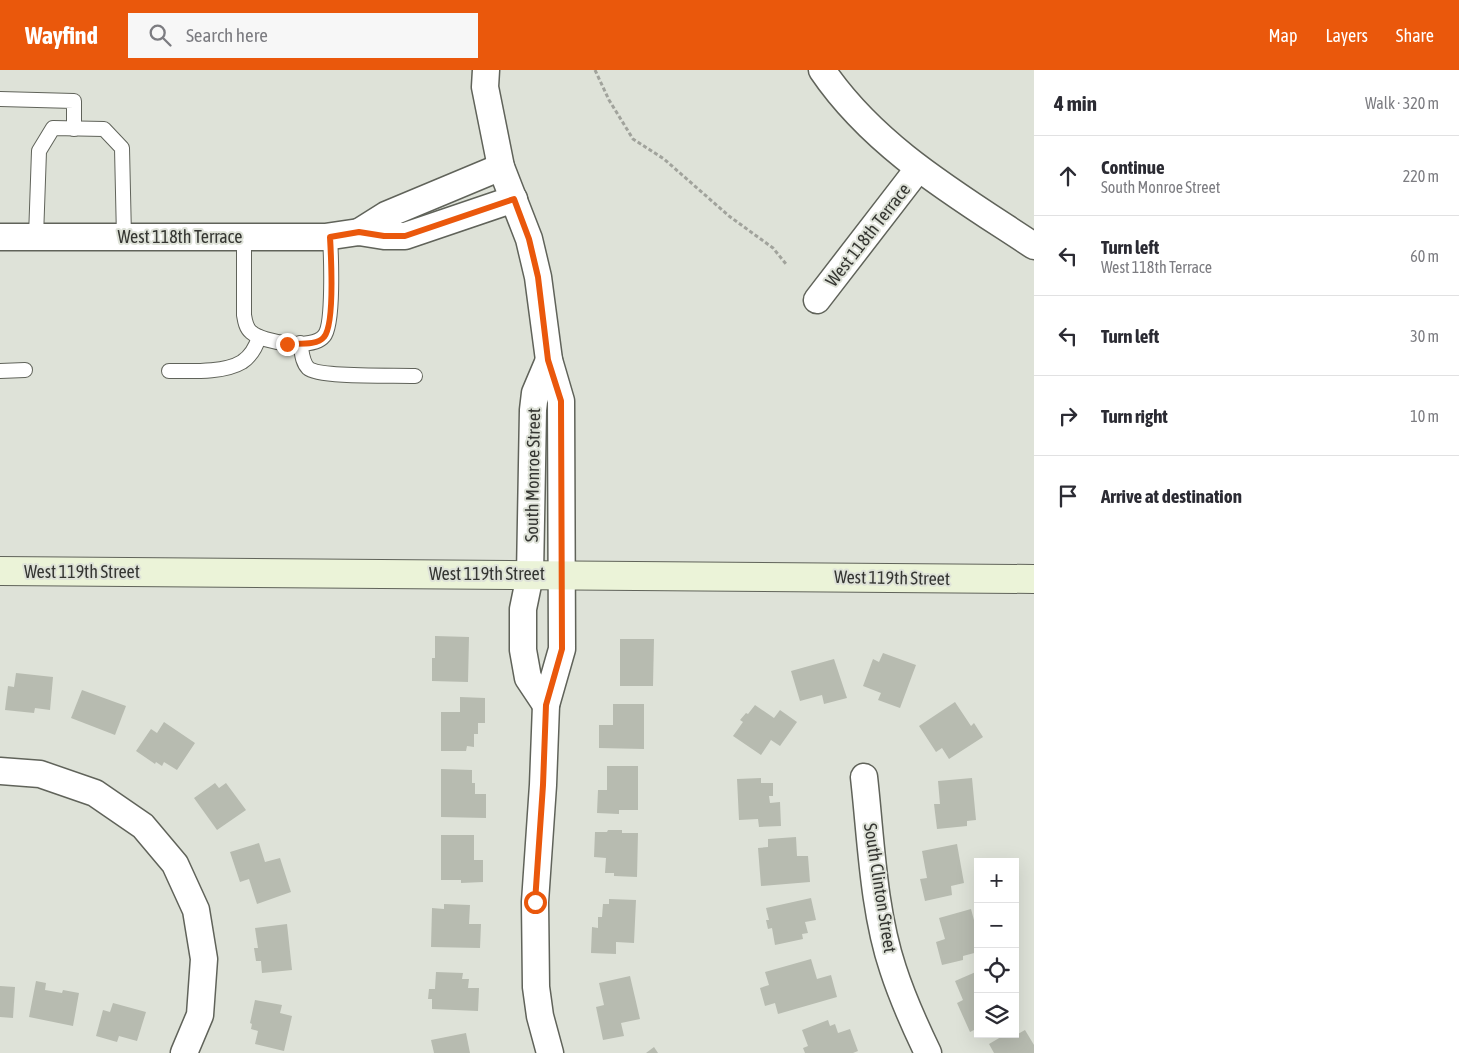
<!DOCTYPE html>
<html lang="en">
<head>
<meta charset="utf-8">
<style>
  :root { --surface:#fff; --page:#f7f7f7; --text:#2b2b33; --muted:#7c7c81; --line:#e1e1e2; --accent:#ea580c }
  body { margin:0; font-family:"Asap Condensed",sans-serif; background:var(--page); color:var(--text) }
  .controls { position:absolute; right:15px; bottom:15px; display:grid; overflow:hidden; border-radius:0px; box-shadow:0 5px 20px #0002 }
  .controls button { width:45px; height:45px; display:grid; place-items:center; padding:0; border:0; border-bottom:1px solid var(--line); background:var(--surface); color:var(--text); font:25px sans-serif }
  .stop { position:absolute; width:15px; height:15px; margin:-11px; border:4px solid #ea580c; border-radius:50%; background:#fff }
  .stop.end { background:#ea580c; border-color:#fff; box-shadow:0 1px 5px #0008 }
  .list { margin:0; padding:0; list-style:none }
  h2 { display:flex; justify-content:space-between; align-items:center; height:65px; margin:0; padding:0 20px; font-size:21px }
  h2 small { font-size:16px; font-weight:400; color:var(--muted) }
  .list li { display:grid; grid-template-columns:32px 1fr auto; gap:15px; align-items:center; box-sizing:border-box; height:80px; padding:0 20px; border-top:1px solid var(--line) }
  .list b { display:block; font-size:19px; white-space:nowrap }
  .list p { margin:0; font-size:16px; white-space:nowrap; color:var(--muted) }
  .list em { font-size:16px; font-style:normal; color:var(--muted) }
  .icon { flex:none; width:28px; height:28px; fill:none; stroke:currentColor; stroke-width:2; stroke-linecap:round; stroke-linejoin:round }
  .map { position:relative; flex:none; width:1034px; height:983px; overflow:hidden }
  header { display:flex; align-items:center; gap:30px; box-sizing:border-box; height:70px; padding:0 25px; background:var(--accent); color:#fff }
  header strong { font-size:24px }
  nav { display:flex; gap:28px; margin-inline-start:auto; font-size:18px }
  .search { width:350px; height:45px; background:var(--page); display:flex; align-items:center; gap:12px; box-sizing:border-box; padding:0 18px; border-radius:0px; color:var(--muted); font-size:19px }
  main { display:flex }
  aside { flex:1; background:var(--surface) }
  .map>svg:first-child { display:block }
</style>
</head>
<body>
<header>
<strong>Wayfind</strong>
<div class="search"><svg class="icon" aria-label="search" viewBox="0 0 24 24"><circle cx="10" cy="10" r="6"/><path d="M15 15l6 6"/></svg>Search here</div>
<nav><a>Map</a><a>Layers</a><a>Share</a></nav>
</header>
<main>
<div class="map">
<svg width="1034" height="983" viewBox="0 0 1034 983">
  <rect width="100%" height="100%" fill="#dee2d8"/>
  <g fill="#b7bbb0">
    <path d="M 435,566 L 469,567 L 468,612 L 432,611 L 432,588 L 435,588 Z"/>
    <path d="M 620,569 L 654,569 L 653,616 L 620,616 Z"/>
    <path d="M 883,583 L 916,595 L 900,638 L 878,630 L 881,623 L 863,616 L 873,589 L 879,592 Z"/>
    <path d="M 834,589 L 847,628 L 824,634 L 822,625 L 800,631 L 791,601 Z"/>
    <path d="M 16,603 L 53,607 L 50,640 L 35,638 L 34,643 L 5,640 L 8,616 L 14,617 Z"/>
    <path d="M 82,620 L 126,636 L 115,665 L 71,648 Z"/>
    <path d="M 460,627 L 485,628 L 485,653 L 478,653 L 478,664 L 474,664 L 474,677 L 467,676 L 466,681 L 441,681 L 441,642 L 460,642 Z"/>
    <path d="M 955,632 L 971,656 L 974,653 L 983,667 L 949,689 L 942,678 L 936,682 L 919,656 Z"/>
    <path d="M 613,634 L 644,634 L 644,679 L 599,678 L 599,655 L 613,655 Z"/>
    <path d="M 755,635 L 774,648 L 780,640 L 797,652 L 780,676 L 771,670 L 761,685 L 733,666 L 743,652 L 740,650 L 746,643 L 748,644 Z"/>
    <path d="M 164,652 L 195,673 L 177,700 L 164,692 L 162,696 L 156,692 L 155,694 L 136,681 L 151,659 L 157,663 Z"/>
    <path d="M 607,696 L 638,696 L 638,740 L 619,740 L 619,744 L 597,743 L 598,720 L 607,720 Z"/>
    <path d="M 441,699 L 472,700 L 472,713 L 475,713 L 475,724 L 486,724 L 486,748 L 441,747 Z"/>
    <path d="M 761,708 L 761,713 L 773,713 L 773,726 L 769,726 L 770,733 L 780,732 L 781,756 L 759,757 L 758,749 L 739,750 L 737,709 Z"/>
    <path d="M 972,708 L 976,750 L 967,751 L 967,756 L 937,759 L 934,734 L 940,734 L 938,711 Z"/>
    <path d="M 215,713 L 219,718 L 226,713 L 246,740 L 217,760 L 194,728 Z"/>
    <path d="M 608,760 L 622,760 L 622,763 L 638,763 L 637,807 L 614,806 L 614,803 L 605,803 L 606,788 L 594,787 L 595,762 L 607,762 Z"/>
    <path d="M 441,765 L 474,765 L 474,790 L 483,790 L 483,812 L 461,813 L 461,810 L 441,810 Z"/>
    <path d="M 796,767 L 797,786 L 808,786 L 810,812 L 761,816 L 758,778 L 768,777 L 768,769 Z"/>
    <path d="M 259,773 L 265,792 L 280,788 L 291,822 L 257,834 L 249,809 L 240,812 L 230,782 Z"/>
    <path d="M 957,774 L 964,813 L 951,816 L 952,825 L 925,831 L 920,809 L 927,808 L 922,781 Z"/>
    <path d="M 811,828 L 816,850 L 805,852 L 808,863 L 802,864 L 803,869 L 775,875 L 772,858 L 768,859 L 766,850 L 769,850 L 766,838 Z"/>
    <path d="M 609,829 L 636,830 L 634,873 L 616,872 L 616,884 L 591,883 L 592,857 L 598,858 L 598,847 L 602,847 L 603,834 L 609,834 Z"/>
    <path d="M 444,834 L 470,835 L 469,854 L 481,854 L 480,878 L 431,877 L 432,838 L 444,839 Z"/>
    <path d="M 971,839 L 978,865 L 978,882 L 963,886 L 963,890 L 942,895 L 936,872 L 945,869 L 939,848 Z"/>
    <path d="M 287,854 L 292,900 L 262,903 L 261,891 L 256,891 L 254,878 L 258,878 L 255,858 Z"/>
    <path d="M 811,889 L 817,909 L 831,905 L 837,927 L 778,944 L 775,933 L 765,936 L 760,918 L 769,915 L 765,902 Z"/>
    <path d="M 978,901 L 978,958 L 970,962 L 957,933 L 963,930 L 955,911 Z"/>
    <path d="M 436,902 L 463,903 L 462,909 L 469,909 L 468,918 L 479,918 L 478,941 L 432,939 L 432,929 L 428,929 L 429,919 L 435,919 Z"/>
    <path d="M 630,906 L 640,949 L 621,953 L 624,966 L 603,970 L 596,937 L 604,935 L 599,913 Z"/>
    <path d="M 36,911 L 46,913 L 45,920 L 62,923 L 63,920 L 79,923 L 73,956 L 29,947 Z"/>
    <path d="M 0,916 L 15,917 L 13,948 L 0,947 Z"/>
    <path d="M 255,930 L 282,935 L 280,943 L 292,946 L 284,981 L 255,974 L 258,961 L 251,959 L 252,954 L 250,953 Z"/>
    <path d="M 113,933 L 146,942 L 137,971 L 119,966 L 117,972 L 96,966 L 103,940 L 110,942 Z"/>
    <path d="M 828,950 L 830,956 L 835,954 L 838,963 L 850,959 L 858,981 L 853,983 L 805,983 L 803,978 L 808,976 L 802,960 Z"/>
    <path d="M 1025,960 L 1034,975 L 1034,983 L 994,983 L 989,974 L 1006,964 L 1013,964 L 1014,966 Z"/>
    <path d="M 466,963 L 470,983 L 434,983 L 431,970 Z"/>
    <path d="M 654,977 L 658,983 L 646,983 Z"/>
  </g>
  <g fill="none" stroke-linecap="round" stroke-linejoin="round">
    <g stroke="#60635a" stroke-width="16">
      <g id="service">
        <path d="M 0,29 L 74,31 L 74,59"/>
        <path d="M 36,167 L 39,81 L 53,58 L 104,59 L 122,78 L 124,167"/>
        <path d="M 244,167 L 244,245 C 245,251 246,258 251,262 C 263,273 313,280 324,266 C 334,255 331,184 330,167"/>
        <path d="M 300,273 C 302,282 302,292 308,298 C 319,308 397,305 415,306"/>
        <path d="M 0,301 L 25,300"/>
        <path d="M 169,301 C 190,301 224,303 242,292 C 251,286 256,277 259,267"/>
      </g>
    </g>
    <g stroke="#60635a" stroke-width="29">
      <g id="minor">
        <path d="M 486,0 L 485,17 L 501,97 L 529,169 L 538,207 L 549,290 L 561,331 L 562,579 L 546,635 L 543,715 L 535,832 L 536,917 L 540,946 L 550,983"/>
        <path d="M 822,0 C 875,78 957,125 1034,176"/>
        <path d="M 359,162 L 386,145 L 501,97"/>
        <path d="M 0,167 L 325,167 L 359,162 L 384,166 L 405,166 L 514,129"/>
        <path d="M 817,230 L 918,99"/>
        <path d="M 546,635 L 528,608 L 523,580 L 523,539 L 530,505 L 533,340 L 535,323 L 549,290"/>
        <path d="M 0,701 L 40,704 L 95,723 L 143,756 L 175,794 L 196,840 L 204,889 L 200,945 L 184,983"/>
        <path d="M 864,707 C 871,769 873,839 893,899 C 902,927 915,956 928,983"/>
      </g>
    </g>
    <g stroke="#60635a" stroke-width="30">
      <path id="secondary" d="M 0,501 L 1034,509"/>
    </g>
    <path stroke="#a1a39c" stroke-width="3" stroke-dasharray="4 2.5" stroke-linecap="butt" d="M 595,0 L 609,30 L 633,69 L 664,89 L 729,146 L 773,178 L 786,194"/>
    <use href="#service" stroke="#fff" stroke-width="14"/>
    <use href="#minor" stroke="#fff" stroke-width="26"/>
    <use href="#secondary" stroke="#ebf3d8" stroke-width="28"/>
  </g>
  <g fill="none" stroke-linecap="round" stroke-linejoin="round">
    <path stroke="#ea580c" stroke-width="6" d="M 287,274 C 298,273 317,276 324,267 C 335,254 331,185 330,167 L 359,162 L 384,166 L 405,166 L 514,129 L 529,169 L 538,207 L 548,290 L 561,331 L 562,579 L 546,635 L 543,715 L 535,832"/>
  </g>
  <g text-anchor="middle" stroke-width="4" stroke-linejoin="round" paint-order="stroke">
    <g font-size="18" fill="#353632" stroke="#dee2d8">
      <text transform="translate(868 165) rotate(-52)" y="6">West 118th Terrace</text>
      <text x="180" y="173">West 118th Terrace</text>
      <text transform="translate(533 405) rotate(-89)" y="6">South Monroe Street</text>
      <text x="82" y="508">West 119th Street</text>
      <text x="487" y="510">West 119th Street</text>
      <text transform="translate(892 508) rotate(1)" y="6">West 119th Street</text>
      <text transform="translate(880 818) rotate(81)" y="6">South Clinton Street</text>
    </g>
  </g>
</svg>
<div class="controls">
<button>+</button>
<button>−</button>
<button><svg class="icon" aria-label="locate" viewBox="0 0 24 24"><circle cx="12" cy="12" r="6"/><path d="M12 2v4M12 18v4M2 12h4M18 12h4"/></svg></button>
<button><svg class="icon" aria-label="layers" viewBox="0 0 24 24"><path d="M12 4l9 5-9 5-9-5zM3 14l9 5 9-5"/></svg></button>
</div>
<div class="stop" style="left:535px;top:832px"></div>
<div class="stop end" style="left:287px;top:274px"></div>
</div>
<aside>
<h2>4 min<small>Walk · 320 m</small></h2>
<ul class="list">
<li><svg class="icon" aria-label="ahead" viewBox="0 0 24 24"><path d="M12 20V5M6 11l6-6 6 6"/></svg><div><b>Continue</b><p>South Monroe Street</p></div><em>220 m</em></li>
<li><svg class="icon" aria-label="left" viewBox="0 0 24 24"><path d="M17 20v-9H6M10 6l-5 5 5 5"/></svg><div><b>Turn left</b><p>West 118th Terrace</p></div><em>60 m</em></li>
<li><svg class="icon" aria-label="left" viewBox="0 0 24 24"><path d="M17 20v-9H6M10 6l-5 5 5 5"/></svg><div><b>Turn left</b></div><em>30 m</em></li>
<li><svg class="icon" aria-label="right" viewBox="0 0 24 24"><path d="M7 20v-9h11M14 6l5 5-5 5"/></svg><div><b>Turn right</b></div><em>10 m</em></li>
<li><svg class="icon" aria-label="arrive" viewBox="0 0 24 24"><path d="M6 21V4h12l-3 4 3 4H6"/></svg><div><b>Arrive at destination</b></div></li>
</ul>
</aside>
</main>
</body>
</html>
